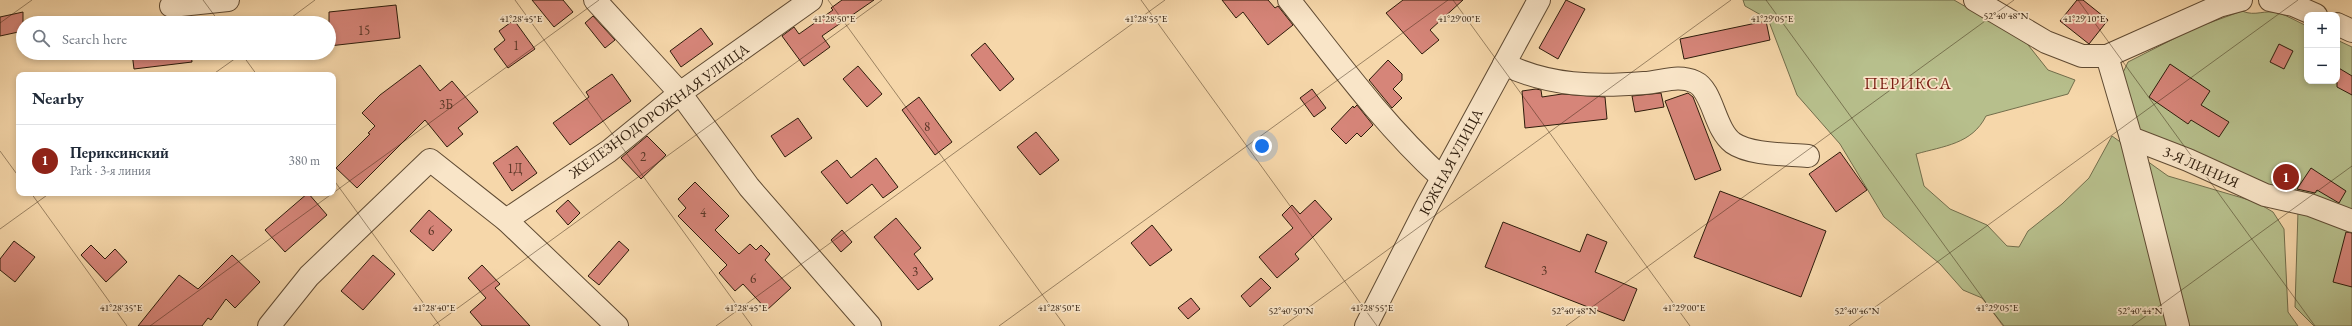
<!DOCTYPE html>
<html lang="en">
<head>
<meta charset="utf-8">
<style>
  :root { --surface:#fff; --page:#f6f6f7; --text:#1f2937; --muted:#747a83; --line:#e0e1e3; --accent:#8f2418 }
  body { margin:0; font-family:"EB Garamond",serif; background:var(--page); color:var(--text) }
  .controls { position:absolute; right:12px; top:12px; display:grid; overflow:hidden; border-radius:8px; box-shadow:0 2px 6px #0003 }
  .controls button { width:36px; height:36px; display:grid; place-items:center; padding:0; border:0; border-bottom:1px solid var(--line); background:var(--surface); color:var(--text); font:20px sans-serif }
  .you { position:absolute; left:1262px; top:146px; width:14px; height:14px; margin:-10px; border:3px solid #fff; border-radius:50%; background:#1a73e8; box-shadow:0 0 0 6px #1a73e833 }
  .badge { display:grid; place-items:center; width:26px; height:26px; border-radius:50%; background:var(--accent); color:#fff; font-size:13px; font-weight:700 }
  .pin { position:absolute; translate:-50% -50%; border:2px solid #fff; box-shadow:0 1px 4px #0006 }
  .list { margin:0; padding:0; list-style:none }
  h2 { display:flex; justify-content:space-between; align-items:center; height:52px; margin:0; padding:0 16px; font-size:17px }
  h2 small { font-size:13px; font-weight:400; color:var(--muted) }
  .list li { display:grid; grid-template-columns:26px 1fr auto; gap:12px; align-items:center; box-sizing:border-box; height:72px; padding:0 16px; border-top:1px solid var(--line) }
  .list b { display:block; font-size:15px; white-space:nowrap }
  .list p { margin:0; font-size:13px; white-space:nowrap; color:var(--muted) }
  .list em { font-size:13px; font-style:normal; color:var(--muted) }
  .icon { flex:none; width:22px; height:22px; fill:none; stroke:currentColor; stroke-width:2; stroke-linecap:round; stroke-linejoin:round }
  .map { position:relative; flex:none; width:2352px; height:326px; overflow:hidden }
  .search { position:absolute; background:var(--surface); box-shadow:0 2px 6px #0003; left:16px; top:16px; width:320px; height:44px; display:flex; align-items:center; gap:10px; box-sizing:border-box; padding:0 14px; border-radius:22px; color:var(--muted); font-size:15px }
  .panel { position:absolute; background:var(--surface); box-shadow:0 2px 6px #0003; left:16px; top:72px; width:320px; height:124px; border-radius:8px }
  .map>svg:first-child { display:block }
</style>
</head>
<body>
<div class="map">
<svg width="2352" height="326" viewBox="0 0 2352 326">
  <rect width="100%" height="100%" fill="#f6d7aa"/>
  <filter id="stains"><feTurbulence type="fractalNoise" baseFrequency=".005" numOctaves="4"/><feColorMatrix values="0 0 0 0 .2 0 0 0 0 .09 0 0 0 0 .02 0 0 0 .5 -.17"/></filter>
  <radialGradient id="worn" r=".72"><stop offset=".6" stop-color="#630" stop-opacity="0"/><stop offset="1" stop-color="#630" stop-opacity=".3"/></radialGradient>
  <g fill="#b7bf8c" stroke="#726e4c">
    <path d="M 1743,0 L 1954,0 L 2025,41 L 2048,70 L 2075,80 L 2068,94 L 1986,116 C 1972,144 1944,146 1916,154 L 1924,186 L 1950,209 L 1987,225 L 2007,246 L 2019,247 L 2028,231 L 2062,204 L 2089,178 L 2112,136 L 2168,176 L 2256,202 L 2273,212 L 2284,229 L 2288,312 L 2298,326 L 2004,326 L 1982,298 L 1963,290 L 1940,264 L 1884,217 L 1840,144 L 1797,95 L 1768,19 L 1745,6 Z"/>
    <path d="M 2242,11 C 2256,17 2264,9 2279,13 C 2288,16 2298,22 2307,26 L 2307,81 L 2337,81 L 2337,40 L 2352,47 L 2352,326 L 2314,326 L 2295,307 L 2298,211 L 2142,144 L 2118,83 L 2128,62 L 2195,28 Z"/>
  </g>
  <g fill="#d68579" stroke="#2e1c0b">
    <path d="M 532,0 L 563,0 L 573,12 L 554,27 Z"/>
    <path d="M 842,0 L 874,0 L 822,36 L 830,47 L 804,66 L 782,36 L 794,27 L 799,34 L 833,10 L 831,8 Z"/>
    <path d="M 1222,0 L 1268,0 L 1275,8 L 1278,6 L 1293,25 L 1268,45 L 1243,12 L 1236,18 Z"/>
    <path d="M 1403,0 L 1463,0 L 1430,30 L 1439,40 L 1422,54 L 1386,13 Z"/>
    <path d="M 1566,0 L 1585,9 L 1558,59 L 1539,48 Z"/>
    <path d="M 2077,0 L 2083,0 L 2108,20 L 2089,44 L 2060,21 Z"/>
    <path d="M 396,5 L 400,38 L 329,46 L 329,12 Z"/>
    <path d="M 23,12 L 23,31 L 0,36 L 0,17 Z"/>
    <path d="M 593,16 L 615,40 L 605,48 L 585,23 Z"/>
    <path d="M 514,20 L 535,49 L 508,68 L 494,49 L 505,40 L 499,31 Z"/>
    <path d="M 1766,21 L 1770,40 L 1684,59 L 1680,39 Z"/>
    <path d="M 701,28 L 713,44 L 681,67 L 670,51 Z"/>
    <path d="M 985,43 L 1014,79 L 1000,91 L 971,55 Z"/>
    <path d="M 2279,44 L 2293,51 L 2284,69 L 2270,62 Z"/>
    <path d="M 132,53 L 191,53 L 192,62 L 134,69 Z"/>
    <path d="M 1388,60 L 1402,74 L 1402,80 L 1393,89 L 1402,98 L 1392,108 L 1369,80 Z"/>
    <path d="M 2170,64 L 2210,91 L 2201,105 L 2229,122 L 2219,137 L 2191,120 L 2188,124 L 2149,97 Z"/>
    <path d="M 420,65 L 440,91 L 452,81 L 478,112 L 458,128 L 463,134 L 447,147 L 425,120 L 357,188 L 336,168 L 370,134 L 368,133 L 375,126 L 362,113 L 380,95 Z"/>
    <path d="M 858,66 L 882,94 L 867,107 L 843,79 Z"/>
    <path d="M 2337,67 L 2352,76 L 2352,95 L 2337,87 Z"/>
    <path d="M 612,74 L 631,101 L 570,145 L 553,123 L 589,97 L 586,92 Z"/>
    <path d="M 1312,89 L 1326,108 L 1314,117 L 1300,98 Z"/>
    <path d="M 1536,89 L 1541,90 L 1542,97 L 1562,94 L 1605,97 L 1607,119 L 1525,128 L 1522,91 Z"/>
    <path d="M 1661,93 L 1664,107 L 1635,112 L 1632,96 Z"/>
    <path d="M 1688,93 L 1693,97 L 1721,170 L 1695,180 L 1665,101 Z"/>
    <path d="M 919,97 L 952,142 L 935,155 L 902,110 Z"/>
    <path d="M 1357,105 L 1373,125 L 1361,137 L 1357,133 L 1346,144 L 1331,129 L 1353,106 L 1354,108 Z"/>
    <path d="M 798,118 L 812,138 L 785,157 L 771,136 Z"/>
    <path d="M 1036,132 L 1059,160 L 1040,175 L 1017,147 Z"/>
    <path d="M 647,136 L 666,155 L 641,179 L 621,158 Z"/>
    <path d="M 517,146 L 537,173 L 512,191 L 493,163 Z"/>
    <path d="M 1840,152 L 1867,190 L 1836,212 L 1809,174 Z"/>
    <path d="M 876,158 L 898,187 L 883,198 L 872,184 L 847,204 L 821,172 L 837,160 L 851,178 Z"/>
    <path d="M 2311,168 L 2346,191 L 2339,203 L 2317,190 L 2315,193 L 2297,189 Z"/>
    <path d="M 695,182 L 729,216 L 715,230 L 739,254 L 750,244 L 756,250 L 761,245 L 770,254 L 765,260 L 791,288 L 767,310 L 743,284 L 735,291 L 719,273 L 727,265 L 678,216 L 686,208 L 678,199 Z"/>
    <path d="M 1720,191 L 1826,231 L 1801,297 L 1694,257 Z"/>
    <path d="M 308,193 L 327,215 L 285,252 L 265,230 Z"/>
    <path d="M 568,200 L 580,213 L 568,225 L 556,211 Z"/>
    <path d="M 1315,200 L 1332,219 L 1295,254 L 1299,259 L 1277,278 L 1259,257 L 1293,228 L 1282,215 L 1292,205 L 1300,214 Z"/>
    <path d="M 429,210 L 452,230 L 433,251 L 410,231 Z"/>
    <path d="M 896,218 L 921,248 L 914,254 L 933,279 L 918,290 L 874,237 Z"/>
    <path d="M 1503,222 L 1580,252 L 1587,234 L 1607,242 L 1595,272 L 1637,289 L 1624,321 L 1485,267 Z"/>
    <path d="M 1152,225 L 1172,250 L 1150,266 L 1131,243 Z"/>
    <path d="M 842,230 L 852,242 L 841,252 L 831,240 Z"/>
    <path d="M 2346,232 L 2352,233 L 2352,287 L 2333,282 Z"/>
    <path d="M 14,241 L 35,257 L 15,282 L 0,270 L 0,259 Z"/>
    <path d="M 619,241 L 629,250 L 599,285 L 588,276 Z"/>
    <path d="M 91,245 L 105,259 L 115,249 L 127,262 L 106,282 L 81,255 Z"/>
    <path d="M 232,255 L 260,282 L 235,308 L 226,299 L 211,320 L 208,318 L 202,326 L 138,326 L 179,275 L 198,289 Z"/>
    <path d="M 373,255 L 395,274 L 363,310 L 341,291 Z"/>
    <path d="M 482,265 L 500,284 L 495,288 L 530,326 L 482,326 L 470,312 L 486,298 L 468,278 Z"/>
    <path d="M 1261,278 L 1271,288 L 1250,307 L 1241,296 Z"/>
    <path d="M 1191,298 L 1200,309 L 1188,319 L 1178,308 Z"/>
  </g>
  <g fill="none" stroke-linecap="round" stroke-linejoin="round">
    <g stroke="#604b33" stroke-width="24">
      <g id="minor">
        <path d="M 595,0 L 680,93 L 749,187 L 870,326"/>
        <path d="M 1289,0 C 1338,62 1384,125 1442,178"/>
        <path d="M 1975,0 L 2046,42 L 2082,56 L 2107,56 L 2219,6 L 2241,0"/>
        <path d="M 2270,0 L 2293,5 L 2316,15"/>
        <path d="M 171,6 L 228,0"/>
        <path d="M 2337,24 L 2352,31"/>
        <path d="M 2107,56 L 2131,138 L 2188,160 L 2265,195 L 2310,205 L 2352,221"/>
        <path d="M 1504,64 C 1549,86 1595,87 1644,83 C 1662,82 1678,74 1695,82 C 1713,90 1714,129 1733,143 C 1750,155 1787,154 1808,156"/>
        <path d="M 2131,138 L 2178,326"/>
        <path d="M 506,220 L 609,151 L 680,93 L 811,0"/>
        <path d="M 269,326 L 309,276 L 430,160 L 506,220 L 617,326"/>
        <path d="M 1366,326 L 1427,206 L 1539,0"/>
      </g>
    </g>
    <use href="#minor" stroke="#f9e5c8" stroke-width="22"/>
  </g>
  <path fill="none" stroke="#2e1c0b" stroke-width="1" stroke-opacity="0.45" d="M 203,0 L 220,23M 515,0 L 752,326M 828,0 L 1065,326M 1141,0 L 1377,326M 1453,0 L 1690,326M 1766,0 L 2003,326M 2078,0 L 2315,326M 0,23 L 32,0M 284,23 L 315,0M 241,53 L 257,75M 212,75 L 243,53M 0,151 L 19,177M 333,179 L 440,326M 31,193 L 127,326M 333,193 L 599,0M 0,229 L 50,193M 150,326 L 333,193M 433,326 L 882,0M 716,326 L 1165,0M 999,326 L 1448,0M 1283,326 L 1731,0M 1566,326 L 2014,0M 1849,326 L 2298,0M 2132,326 L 2352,166"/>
  <g text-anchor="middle" stroke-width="3.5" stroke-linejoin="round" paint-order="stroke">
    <g font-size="13" fill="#583626">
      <text x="364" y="35">15</text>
      <text x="516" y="50">1</text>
      <text x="446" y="109">3Б</text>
      <text x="927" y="131">8</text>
      <text x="643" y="161">2</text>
      <text x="515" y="173">1Д</text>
      <text x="703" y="217">4</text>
      <text x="431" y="235">6</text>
      <text x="1544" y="275">3</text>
      <text x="915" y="276">3</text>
      <text x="753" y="283">6</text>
    </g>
    <g font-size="15" fill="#2e1c0b" stroke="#f9e5c8">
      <text transform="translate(659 111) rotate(-36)" y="5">ЖЕЛЕЗНОДОРОЖНАЯ УЛИЦА</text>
      <text transform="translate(1451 162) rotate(-62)" y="5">ЮЖНАЯ УЛИЦА</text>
      <text transform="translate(2201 167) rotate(24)" y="5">3-Я ЛИНИЯ</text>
    </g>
    <g font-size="17" letter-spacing="1" fill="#7a1f14" stroke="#f9e5c8">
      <text x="1908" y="89">ПЕРИКСА</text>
    </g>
  </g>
  <g font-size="10" text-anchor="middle" fill="#2e1c0b" stroke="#f9e5c8" stroke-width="3.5" stroke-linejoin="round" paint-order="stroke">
    <text x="2006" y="19">52°40'48"N</text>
    <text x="2084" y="22">41°29'10"E</text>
    <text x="521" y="22">41°28'45"E</text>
    <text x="834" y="22">41°28'50"E</text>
    <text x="1146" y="22">41°28'55"E</text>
    <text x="1459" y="22">41°29'00"E</text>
    <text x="1772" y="22">41°29'05"E</text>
    <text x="121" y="311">41°28'35"E</text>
    <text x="434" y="311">41°28'40"E</text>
    <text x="746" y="311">41°28'45"E</text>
    <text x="1059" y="311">41°28'50"E</text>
    <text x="1372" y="311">41°28'55"E</text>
    <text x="1684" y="311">41°29'00"E</text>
    <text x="1997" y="311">41°29'05"E</text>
    <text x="1291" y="314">52°40'50"N</text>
    <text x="1574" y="314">52°40'48"N</text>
    <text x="1857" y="314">52°40'46"N</text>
    <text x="2140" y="314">52°40'44"N</text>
  </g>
  <rect width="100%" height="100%" filter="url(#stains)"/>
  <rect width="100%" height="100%" fill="url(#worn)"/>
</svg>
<div class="controls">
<button>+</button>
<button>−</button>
</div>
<div class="you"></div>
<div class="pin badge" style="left:2286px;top:177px">1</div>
<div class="search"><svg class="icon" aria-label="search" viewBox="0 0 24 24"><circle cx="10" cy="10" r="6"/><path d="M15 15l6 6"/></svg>Search here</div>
<section class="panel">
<h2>Nearby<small></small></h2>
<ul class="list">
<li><span class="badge">1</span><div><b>Периксинский</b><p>Park · 3-я линия</p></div><em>380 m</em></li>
</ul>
</section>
</div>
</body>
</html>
